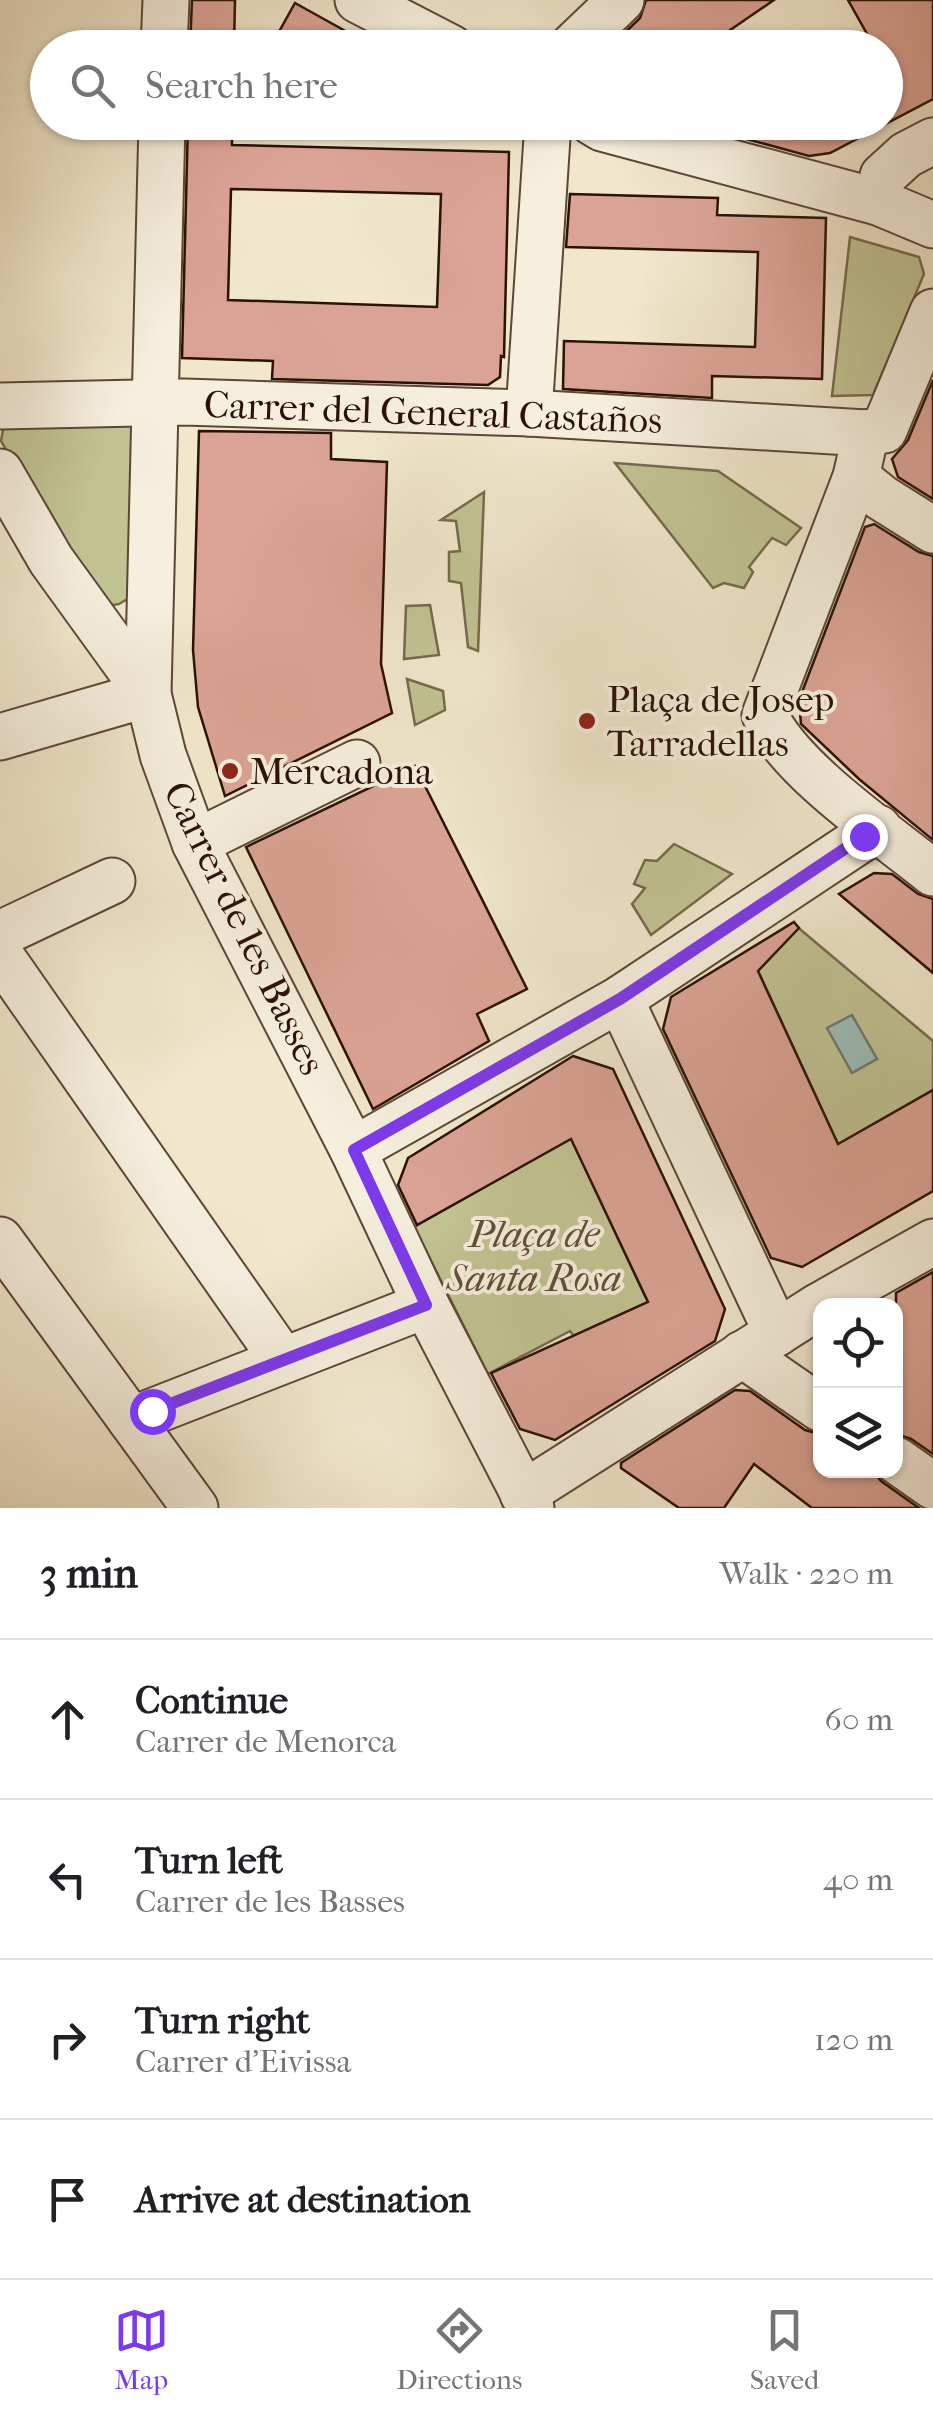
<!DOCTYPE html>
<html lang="en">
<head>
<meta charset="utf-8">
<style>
  :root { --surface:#fff; --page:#f6f6f6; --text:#202124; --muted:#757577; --line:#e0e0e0; --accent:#7c3aed }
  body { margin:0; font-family:"IM FELL French Canon",serif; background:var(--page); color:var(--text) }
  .controls { position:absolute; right:30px; bottom:30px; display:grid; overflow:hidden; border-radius:20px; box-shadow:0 2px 8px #0004 }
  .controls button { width:90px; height:90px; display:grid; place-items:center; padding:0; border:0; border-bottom:2px solid var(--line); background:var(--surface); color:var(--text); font:50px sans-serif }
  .stop { position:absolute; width:30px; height:30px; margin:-22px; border:8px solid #7c3aed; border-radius:50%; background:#fff }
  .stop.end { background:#7c3aed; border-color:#fff; box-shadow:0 2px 10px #0008 }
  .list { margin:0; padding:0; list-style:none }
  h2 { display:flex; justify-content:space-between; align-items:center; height:130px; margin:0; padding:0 40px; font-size:42px }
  h2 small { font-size:32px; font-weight:400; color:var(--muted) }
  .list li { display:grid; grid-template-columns:65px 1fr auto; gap:30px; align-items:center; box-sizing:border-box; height:160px; padding:0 40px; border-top:2px solid var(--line) }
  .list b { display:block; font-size:38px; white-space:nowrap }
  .list p { margin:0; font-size:32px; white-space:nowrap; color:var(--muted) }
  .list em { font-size:32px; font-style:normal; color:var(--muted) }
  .icon { flex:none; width:55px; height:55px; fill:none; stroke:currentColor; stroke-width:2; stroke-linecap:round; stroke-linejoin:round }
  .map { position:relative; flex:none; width:933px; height:1508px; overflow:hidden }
  .search { position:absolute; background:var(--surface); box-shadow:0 2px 8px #0004; left:30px; right:30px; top:30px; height:110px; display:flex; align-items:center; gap:25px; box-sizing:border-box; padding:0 35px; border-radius:55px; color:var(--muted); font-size:38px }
  .sheet { height:770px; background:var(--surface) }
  nav { display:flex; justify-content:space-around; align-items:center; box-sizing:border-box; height:140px; border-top:2px solid var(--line); background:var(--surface); font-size:28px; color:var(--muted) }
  nav a { display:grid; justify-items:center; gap:5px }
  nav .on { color:var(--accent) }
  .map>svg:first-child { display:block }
</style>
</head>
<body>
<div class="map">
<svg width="933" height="1508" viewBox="0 0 933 1508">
  <rect width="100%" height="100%" fill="#f1e7cc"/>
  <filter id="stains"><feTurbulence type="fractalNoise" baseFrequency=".002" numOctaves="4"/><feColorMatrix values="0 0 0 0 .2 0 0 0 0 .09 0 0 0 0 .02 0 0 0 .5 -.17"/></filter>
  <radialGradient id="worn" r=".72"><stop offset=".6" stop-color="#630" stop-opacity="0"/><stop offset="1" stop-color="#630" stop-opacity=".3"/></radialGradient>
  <g fill="#c2c393" stroke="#766a4c" stroke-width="2.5">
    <path d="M 850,237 L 919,257 L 924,274 L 873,395 L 832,396 Z"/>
    <path d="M 129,420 L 145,443 L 129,598 L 119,604 L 107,606 L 44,515 L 1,441 L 4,424 Z"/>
    <path d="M 615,463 L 718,471 L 801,528 L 786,545 L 772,538 L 749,567 L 753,572 L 744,588 L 724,583 L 713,588 Z"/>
    <path d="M 484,492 L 478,651 L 468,647 L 461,583 L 449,581 L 449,552 L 460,551 L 456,521 L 441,520 Z"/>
    <path d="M 430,605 L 439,655 L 404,659 L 406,606 Z"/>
    <path d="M 407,679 L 443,691 L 445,710 L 415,725 Z"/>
    <path d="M 674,844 L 732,874 L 651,935 L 632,904 L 645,888 L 634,884 L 645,860 L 657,861 Z"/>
    <path d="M 795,925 L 933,1041 L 933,1090 L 839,1146 L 758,971 L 769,959 L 755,946 Z"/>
    <path d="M 571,1138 L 645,1296 L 653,1300 L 574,1336 L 570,1331 L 488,1374 L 414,1227 Z"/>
  </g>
  <path fill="#9bbfb9" stroke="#6e7971" stroke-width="2.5" d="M 852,1015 L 877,1059 L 852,1073 L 827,1028 Z"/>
  <g fill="#dba395" stroke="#2b1106" stroke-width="2.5" fill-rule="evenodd">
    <path d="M 192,0 L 235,0 L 234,48 L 190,48 Z"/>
    <path d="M 646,0 L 774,0 L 704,48 L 609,48 L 640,18 Z"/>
    <path d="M 848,0 L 933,0 L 933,99 L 830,153 L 809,156 L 703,127 L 704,122 L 886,122 L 886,48 L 875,48 Z"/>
    <path d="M 295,3 L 376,48 L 270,48 Z"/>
    <path d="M 188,122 L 232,122 L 232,145 L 509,152 L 504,357 L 501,356 L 500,377 L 488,385 L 272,379 L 273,361 L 182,358 ZM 231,189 L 441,194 L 437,307 L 228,300 Z"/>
    <path d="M 570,194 L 718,198 L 717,215 L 826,218 L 822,379 L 712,376 L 712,398 L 563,389 L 564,341 L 755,347 L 758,252 L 566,247 Z"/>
    <path d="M 933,380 L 933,499 L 898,477 L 892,459 L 908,440 Z"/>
    <path d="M 199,431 L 331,433 L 331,459 L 387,462 L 381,664 L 392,713 L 225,796 L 198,707 L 193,650 Z"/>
    <path d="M 874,524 L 919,552 L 933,556 L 933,840 L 859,779 L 801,724 L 799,700 L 865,527 Z"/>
    <path d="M 415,766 L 527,989 L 477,1014 L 489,1041 L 373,1109 L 246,847 Z"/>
    <path d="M 874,873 L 892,874 L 918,894 L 933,899 L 933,973 L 839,894 Z"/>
    <path d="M 794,922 L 799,928 L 758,971 L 838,1144 L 933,1090 L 933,1191 L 802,1267 L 771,1258 L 663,1029 L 671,997 Z"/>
    <path d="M 573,1056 L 613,1069 L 725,1309 L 715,1341 L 555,1440 L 520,1429 L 491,1373 L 648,1302 L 571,1139 L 417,1225 L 398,1185 L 408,1158 Z"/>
    <path d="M 933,1272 L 933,1454 L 911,1439 L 896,1434 L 896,1293 Z"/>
    <path d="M 735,1390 L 750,1391 L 805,1430 L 820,1434 L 820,1470 L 872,1470 L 881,1481 L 919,1508 L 812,1508 L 754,1464 L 724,1508 L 679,1508 L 621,1468 L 621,1463 Z"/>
  </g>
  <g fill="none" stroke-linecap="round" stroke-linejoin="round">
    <g stroke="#5c4638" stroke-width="49">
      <g id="minor">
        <path d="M 358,0 L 451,48"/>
        <path d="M 164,48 L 166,0"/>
        <path d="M 571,48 L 621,0"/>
        <path d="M 162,122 L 148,694 L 163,755 L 195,843 L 353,1150 L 426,1305 L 531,1508"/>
        <path d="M 592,122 L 602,128 L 878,202 L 933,225"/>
        <path d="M 878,202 L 883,176 L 906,155 L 933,141"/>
        <path d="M 933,312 L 884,430 L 866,433 L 856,477 L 765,715 C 790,770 884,833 933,873"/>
        <path d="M 0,406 L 184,402 L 529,413 L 866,433"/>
        <path d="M 529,413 L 548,122"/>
        <path d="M 0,472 L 51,560 L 148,694 L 0,737"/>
        <path d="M 856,477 L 882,498 L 933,530"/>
        <path d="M 195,843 L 357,763"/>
        <path d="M 0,934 L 112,881"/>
        <path d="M 0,955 L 282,1359"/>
        <path d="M 620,999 L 777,1333"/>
        <path d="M 353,1150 L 620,999 L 878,828"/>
        <path d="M 0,1240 L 195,1508"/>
        <path d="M 742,1354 L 820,1408"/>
        <path d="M 131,1420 L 426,1305"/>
        <path d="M 896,1460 L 933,1486"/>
        <path d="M 523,1494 L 819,1306 L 933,1242"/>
      </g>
    </g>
    <use href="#minor" stroke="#f6efde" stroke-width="45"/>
  </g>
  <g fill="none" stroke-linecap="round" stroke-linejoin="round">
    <path stroke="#7c3aed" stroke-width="12" d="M 152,1411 L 426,1305 L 354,1150 L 620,999 L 864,836"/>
  </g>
  <g fill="#8f2418" stroke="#f6efde" stroke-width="4">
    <circle cx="587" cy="721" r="10"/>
    <circle cx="230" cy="771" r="10"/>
  </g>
  <g text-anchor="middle" stroke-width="8" stroke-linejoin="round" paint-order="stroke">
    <g font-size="38" fill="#2b1106" stroke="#f6efde">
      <text transform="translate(433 412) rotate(2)" y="13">Carrer del General Castaños</text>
      <text transform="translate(245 928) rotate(64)" y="13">Carrer de les Basses</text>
    </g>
    <g font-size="38" fill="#2b1106" stroke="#f6efde" text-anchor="start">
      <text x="607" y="712">Plaça de Josep<tspan x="607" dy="44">Tarradellas</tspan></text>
      <text x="250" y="784">Mercadona</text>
    </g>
    <g font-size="38" font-style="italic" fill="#604f37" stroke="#f6efde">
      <text x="534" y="1247">Plaça de<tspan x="534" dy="44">Santa Rosa</tspan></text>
    </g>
  </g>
  <rect width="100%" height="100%" filter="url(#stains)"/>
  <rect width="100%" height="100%" fill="url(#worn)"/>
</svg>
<div class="controls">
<button><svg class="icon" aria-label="locate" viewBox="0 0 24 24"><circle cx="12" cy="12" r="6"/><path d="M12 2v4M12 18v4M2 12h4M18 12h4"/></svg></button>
<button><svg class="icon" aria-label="layers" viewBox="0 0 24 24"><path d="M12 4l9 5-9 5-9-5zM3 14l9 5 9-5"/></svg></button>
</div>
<div class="stop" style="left:152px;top:1411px"></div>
<div class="stop end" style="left:864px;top:836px"></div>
<div class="search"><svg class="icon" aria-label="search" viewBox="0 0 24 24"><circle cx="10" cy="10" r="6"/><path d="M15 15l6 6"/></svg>Search here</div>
</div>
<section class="sheet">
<h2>3 min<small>Walk · 220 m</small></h2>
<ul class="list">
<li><svg class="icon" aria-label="ahead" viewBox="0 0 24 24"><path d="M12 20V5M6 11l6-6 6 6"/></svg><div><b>Continue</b><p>Carrer de Menorca</p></div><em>60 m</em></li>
<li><svg class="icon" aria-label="left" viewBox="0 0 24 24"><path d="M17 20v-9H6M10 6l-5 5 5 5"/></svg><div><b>Turn left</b><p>Carrer de les Basses</p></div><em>40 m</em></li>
<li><svg class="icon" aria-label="right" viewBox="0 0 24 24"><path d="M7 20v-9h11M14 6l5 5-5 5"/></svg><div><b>Turn right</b><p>Carrer d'Eivissa</p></div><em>120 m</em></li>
<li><svg class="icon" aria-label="arrive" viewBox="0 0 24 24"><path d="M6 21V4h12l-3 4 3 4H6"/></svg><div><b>Arrive at destination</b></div></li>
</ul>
</section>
<nav>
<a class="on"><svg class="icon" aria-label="map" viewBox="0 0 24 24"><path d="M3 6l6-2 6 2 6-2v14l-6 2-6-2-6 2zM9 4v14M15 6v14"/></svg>Map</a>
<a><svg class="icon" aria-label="directions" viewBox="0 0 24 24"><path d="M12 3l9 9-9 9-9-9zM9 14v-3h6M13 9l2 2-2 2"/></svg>Directions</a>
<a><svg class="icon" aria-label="saved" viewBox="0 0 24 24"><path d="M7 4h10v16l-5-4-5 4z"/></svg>Saved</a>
</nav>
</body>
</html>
